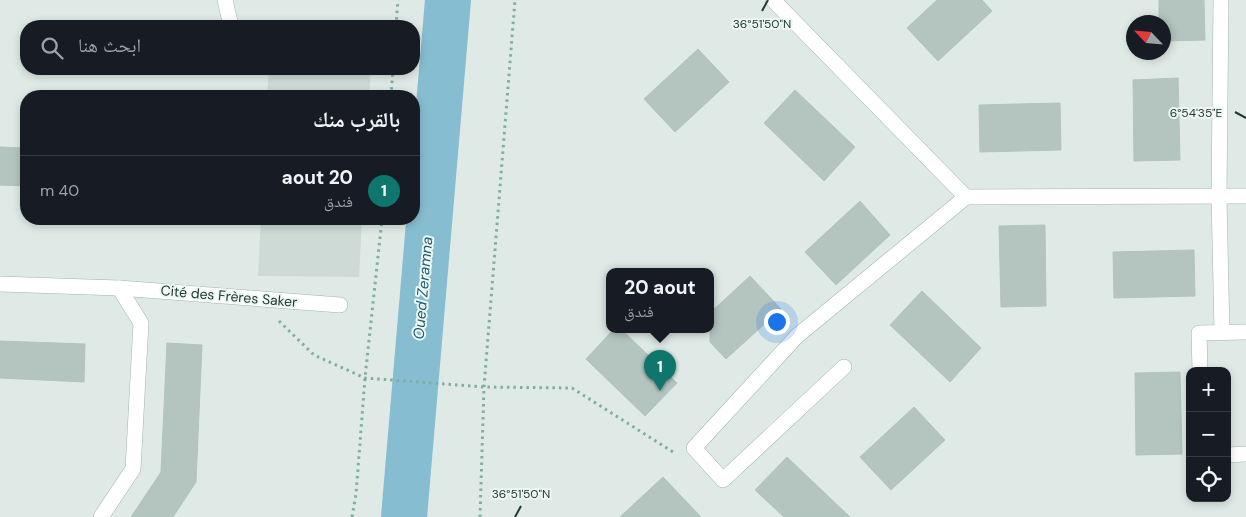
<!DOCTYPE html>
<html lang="ar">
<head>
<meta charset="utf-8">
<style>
  :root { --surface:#171b24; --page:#242831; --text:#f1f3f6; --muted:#9ea1a6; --line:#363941; --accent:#0f766e }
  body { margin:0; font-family:"DM Sans","Noto Naskh Arabic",sans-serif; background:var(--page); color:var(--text); direction:rtl }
  .controls { position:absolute; right:15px; bottom:15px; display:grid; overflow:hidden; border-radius:10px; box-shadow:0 2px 8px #0003 }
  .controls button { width:45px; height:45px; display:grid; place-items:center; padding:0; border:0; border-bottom:1px solid var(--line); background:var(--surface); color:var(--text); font:25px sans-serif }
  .compass { position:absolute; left:1126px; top:15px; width:45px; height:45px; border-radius:50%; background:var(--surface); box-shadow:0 2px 8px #0003; rotate:296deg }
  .you { position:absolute; left:776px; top:321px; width:18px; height:18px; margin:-12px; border:4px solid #fff; border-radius:50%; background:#1a73e8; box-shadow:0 0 0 8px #1a73e833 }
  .badge { display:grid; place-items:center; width:32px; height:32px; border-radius:50%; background:var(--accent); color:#fff; font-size:16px; font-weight:700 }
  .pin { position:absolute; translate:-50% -41px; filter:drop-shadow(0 1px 2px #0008) }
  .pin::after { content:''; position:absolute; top:26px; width:18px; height:15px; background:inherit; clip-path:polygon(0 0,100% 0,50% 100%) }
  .popup { position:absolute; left:606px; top:268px; width:108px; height:65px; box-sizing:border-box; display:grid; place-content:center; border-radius:10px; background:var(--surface); filter:drop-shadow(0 1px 4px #0005); font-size:16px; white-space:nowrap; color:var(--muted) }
  .popup b { font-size:19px; color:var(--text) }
  .popup::after { content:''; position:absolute; left:50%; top:100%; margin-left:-10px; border:10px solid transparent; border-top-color:var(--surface) }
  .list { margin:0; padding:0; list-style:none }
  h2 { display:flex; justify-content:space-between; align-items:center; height:65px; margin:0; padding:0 20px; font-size:21px }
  h2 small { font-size:16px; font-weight:400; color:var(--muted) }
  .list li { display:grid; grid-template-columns:32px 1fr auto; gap:15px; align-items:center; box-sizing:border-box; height:70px; padding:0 20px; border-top:1px solid var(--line) }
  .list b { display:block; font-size:19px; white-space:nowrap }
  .list p { margin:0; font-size:16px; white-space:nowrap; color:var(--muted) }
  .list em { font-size:16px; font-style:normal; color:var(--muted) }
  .icon { flex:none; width:28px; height:28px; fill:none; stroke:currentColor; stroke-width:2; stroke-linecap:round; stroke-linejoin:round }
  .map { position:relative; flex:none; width:1246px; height:517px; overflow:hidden; direction:ltr }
  .search { position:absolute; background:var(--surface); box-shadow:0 2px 8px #0003; left:20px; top:20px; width:400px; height:55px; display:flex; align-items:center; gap:12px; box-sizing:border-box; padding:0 18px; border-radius:20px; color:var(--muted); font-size:19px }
  .panel { position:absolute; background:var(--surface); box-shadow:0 2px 8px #0003; left:20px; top:90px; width:400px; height:135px; border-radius:20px; direction:rtl }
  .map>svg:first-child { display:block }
</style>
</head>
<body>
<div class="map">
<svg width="1246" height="517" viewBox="0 0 1246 517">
  <rect width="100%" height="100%" fill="#dfeae6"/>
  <g fill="#cddad6">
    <path d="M 269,69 L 371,69 L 369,96 L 267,96 Z"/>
    <path d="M 261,219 L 362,219 L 359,277 L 258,276 Z"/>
  </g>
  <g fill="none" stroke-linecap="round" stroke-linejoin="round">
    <path stroke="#87bdd0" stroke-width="46" d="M 404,517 L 448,0"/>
  </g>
  <g fill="#b4c5c0" stroke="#b2c4be">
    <path d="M 937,0 L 982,0 L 992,11 L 938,61 L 907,28 Z"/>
    <path d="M 1159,0 L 1204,0 L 1205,40 L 1164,41 L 1164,22 L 1159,22 Z"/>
    <path d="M 698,49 L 729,82 L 675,132 L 644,99 Z"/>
    <path d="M 1178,78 L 1180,160 L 1134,161 L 1133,80 Z"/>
    <path d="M 795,90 L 855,147 L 824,181 L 764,123 Z"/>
    <path d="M 1060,103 L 1061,150 L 980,152 L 979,105 Z"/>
    <path d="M 0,147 L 26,148 L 26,186 L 0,185 Z"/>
    <path d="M 860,201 L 890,235 L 836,285 L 805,252 Z"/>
    <path d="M 1045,225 L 1046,306 L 1001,307 L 999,226 Z"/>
    <path d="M 1194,250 L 1195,296 L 1114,298 L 1113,252 Z"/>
    <path d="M 750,276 L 781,309 L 726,359 L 710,342 L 710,313 Z"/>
    <path d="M 922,291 L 981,348 L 950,382 L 890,325 Z"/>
    <path d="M 613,330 L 622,330 L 677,383 L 645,416 L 586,359 Z"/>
    <path d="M 0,341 L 85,344 L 84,382 L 0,378 Z"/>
    <path d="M 167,343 L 202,345 L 196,482 L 173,517 L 131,517 L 161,472 Z"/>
    <path d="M 1180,372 L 1182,454 L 1136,455 L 1135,373 Z"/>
    <path d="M 914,407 L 945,440 L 891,490 L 860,457 Z"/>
    <path d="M 787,457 L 850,517 L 784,517 L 755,490 Z"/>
    <path d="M 663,477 L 701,517 L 620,517 Z"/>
  </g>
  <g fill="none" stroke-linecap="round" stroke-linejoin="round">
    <g stroke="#a2b2ae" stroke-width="16">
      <g id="minor">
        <path d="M 225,0 L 231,26"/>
        <path d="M 773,0 L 966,197 L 797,336 L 694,448 L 723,480 L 844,367"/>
        <path d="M 1221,0 L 1219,196 L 1222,333"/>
        <path d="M 966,197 L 1246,196"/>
        <path d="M 0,284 L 119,288 L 141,323 L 133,469 L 101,517"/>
        <path d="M 119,288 L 340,305"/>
        <path d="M 1200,371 L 1199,333 L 1246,332"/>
        <path d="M 1227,455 L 1246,454"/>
      </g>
    </g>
    <g stroke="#7faea4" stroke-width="3" stroke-dasharray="2.5 4" stroke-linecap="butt">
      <path d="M 396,26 L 398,0"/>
      <path d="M 391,96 L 393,69"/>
      <path d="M 279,321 L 314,355 L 365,378 L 484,387 L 572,388 L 673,452 L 676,451"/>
      <path d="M 352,517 L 356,494 L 365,378 L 382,219"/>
      <path d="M 480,517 L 484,387 L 515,0"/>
    </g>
    <use href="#minor" stroke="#fff" stroke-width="15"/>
  </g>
  <path fill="none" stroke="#203a36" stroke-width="2" d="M 762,11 L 768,0M 1235,112 L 1246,118M 515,517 L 521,506"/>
  <g text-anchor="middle" stroke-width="4" stroke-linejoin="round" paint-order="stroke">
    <g font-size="14" fill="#203a36" stroke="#eff7f4">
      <text transform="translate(229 296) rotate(5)" y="5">Cité des Frères Saker</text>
    </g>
    <g font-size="15" font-style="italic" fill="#1b5c75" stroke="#eff7f4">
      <text transform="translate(423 288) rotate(-85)" y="5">Oued Zeramna</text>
    </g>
  </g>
  <g font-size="12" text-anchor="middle" fill="#203a36" stroke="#eff7f4" stroke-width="4" stroke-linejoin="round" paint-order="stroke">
    <text x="762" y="28">36°51'50"N</text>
    <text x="1196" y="117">6°54'35"E</text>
    <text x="521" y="498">36°51'50"N</text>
  </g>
</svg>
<div class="controls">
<button>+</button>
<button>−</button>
<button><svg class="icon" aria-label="locate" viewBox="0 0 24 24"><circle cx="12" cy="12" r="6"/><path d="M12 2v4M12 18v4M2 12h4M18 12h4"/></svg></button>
</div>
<svg class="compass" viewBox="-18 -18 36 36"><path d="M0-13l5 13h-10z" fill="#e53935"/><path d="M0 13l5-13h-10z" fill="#9ea1a6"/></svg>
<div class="you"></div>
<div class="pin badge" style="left:660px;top:391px">1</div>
<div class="popup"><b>20 aout</b>فندق</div>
<div class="search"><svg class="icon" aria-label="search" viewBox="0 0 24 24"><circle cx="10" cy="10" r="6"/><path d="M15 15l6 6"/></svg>ابحث هنا</div>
<section class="panel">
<h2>بالقرب منك<small></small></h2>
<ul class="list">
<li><span class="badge">1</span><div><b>20 aout</b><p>فندق</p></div><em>40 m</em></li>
</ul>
</section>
</div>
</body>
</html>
